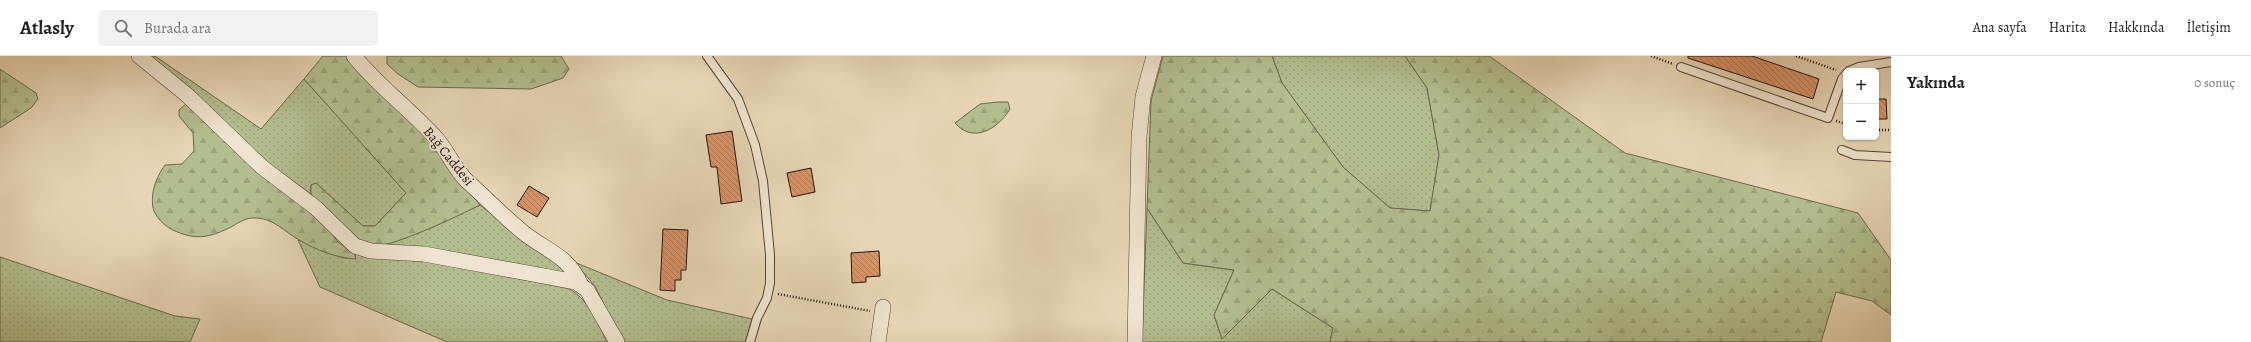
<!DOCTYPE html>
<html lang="tr">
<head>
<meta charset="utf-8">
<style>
  :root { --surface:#fff; --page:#f2f2f2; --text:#202124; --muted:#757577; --line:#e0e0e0 }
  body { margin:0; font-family:Alegreya,serif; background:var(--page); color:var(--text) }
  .controls { position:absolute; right:12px; top:12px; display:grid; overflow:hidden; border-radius:6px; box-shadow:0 1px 3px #0004 }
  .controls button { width:36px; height:36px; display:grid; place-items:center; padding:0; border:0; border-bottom:1px solid var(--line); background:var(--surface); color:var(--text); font:20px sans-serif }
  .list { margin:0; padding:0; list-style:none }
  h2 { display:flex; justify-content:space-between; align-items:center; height:52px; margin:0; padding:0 16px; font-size:17px }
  h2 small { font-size:13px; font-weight:400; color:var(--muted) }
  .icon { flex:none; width:22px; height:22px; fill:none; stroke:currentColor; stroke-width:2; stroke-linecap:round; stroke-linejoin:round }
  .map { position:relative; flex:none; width:1891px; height:286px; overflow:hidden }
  header { display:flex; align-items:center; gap:24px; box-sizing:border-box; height:56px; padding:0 20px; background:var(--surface); border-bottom:1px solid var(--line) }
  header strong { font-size:19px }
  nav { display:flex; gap:22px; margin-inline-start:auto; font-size:14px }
  .search { width:280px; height:36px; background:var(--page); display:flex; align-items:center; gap:10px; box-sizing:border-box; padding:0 14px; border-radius:6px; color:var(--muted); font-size:15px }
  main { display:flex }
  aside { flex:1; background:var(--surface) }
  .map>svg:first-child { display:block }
</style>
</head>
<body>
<header>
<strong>Atlasly</strong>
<div class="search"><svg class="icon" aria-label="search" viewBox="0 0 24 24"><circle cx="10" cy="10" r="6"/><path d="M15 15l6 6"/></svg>Burada ara</div>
<nav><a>Ana sayfa</a><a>Harita</a><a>Hakkında</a><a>İletişim</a></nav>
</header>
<main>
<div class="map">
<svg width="1891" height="286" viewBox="0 0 1891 286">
  <defs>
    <pattern id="grass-dots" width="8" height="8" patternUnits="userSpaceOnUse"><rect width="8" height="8" fill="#b3be8f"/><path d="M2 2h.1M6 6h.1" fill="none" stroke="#9aa27a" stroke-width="1.8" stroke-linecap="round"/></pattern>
    <pattern id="forest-firs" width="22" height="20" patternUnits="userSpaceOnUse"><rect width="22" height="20" fill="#b3be8f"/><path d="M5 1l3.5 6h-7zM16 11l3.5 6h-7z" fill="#9aa27a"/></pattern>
    <pattern id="building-back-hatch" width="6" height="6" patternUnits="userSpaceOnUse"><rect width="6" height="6" fill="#d89469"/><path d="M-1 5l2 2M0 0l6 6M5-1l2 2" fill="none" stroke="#af7855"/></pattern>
  </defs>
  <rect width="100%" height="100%" fill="#e7d6b5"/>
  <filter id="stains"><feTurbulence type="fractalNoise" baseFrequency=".005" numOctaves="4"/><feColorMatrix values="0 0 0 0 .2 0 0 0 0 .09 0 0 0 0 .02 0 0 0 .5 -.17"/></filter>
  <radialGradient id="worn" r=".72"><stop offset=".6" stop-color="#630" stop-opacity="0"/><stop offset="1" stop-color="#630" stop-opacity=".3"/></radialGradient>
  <g fill="url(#grass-dots)" stroke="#6a694f">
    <path d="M 148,0 L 155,0 L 261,73 L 304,23 L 406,137 L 375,170 L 363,170 L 316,127 L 311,129 L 311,138 L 263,103 Z"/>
    <path d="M 1272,0 L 1405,0 L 1427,32 L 1439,99 L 1430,155 L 1390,152 L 1343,111 L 1282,27 Z"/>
    <path d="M 480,149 L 524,184 L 558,204 L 566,218 L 380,190 L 433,171 Z"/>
    <path d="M 1147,152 L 1183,207 L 1234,214 L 1214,259 L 1222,283 L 1272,233 L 1333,272 L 1330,286 L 1142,286 Z"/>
    <path d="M 298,184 L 343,202 L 356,202 L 354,197 L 426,204 L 570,233 C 590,246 597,265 607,286 L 447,286 L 320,231 Z"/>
    <path d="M 0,201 L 175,260 L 200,263 L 190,286 L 0,286 Z"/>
    <path d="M 574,206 L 667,244 L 752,263 L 746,286 L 626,286 L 615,271 L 595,230 Z"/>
  </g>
  <g fill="url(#forest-firs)" stroke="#6a694f">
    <path d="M 323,0 L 349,0 L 413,63 L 480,149 C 462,158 386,195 369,190 C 345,182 328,156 311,138 L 311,129 L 316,127 L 363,170 L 375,170 L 406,137 L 304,23 Z"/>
    <path d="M 387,0 L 561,0 L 569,13 L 563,22 L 531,33 L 418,31 L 398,18 L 387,8 Z"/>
    <path d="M 1163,0 L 1272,0 L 1282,27 L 1343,111 L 1390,152 L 1430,155 L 1439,99 L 1427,32 L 1405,0 L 1489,0 L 1625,97 L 1858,157 L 1891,204 L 1891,259 L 1872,245 L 1836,236 L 1821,286 L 1330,286 L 1333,272 L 1272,233 L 1222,283 L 1214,259 L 1234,214 L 1183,207 L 1147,152 L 1151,45 Z"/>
    <path d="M 0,13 L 36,37 L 38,43 L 31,52 L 0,72 Z"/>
    <path d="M 998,46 L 1008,46 L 1010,53 C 998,73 973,88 955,67 L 980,48 Z"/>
    <path d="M 187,47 L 325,169 L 338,186 L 354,197 L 356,203 C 337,202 316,194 299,184 C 285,176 273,162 256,162 C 248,161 239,166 233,170 C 211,181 198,185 175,175 C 166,171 158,164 154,155 C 149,140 156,121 165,109 L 182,108 L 194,95 L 193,77 L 179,60 L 179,54 Z"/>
  </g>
  <g fill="url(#building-back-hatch)" stroke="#21140f">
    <path d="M 1688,0 L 1752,0 L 1819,23 L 1813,43 L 1688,2 Z"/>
    <path d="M 1876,43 L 1886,43 L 1887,63 L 1876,63 Z"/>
    <path d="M 732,75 L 742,145 L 721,148 L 717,111 L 711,111 L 706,79 Z"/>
    <path d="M 811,112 L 815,136 L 792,141 L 787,117 Z"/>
    <path d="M 529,130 L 549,142 L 537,161 L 517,149 Z"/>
    <path d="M 663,173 L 688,174 L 686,214 L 681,214 L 681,224 L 675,224 L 675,235 L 660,234 Z"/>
    <path d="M 879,195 L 880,220 L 866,221 L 866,226 L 852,227 L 851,197 Z"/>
  </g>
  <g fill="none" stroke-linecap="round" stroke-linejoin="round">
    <g stroke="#524438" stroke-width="10">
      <g id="service">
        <path d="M 707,0 L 738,43 L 755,89 L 763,125 L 770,199 L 770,227 L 767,242 L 757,262 L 750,286"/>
        <path d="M 1681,11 L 1828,62 L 1842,23 L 1846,18"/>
        <path d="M 1849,15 L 1859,11 L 1891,6"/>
        <path d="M 1842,94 L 1855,99 L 1891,101"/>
      </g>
    </g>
    <g stroke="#524438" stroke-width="16">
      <g id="minor">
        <path d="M 139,0 L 187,39 L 262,111 L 316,152 L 355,190 L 371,195 L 424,198 L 576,226 L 587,234 L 617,286"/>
        <path d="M 354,0 C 378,30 410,53 436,82 C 447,94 454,112 466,124 C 485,141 504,161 524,177 C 548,196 568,199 581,229"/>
        <path d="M 878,286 L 883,251"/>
        <path d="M 1135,286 L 1139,81 L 1143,41 L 1154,0"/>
      </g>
    </g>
    <g stroke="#21140f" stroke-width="2.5" stroke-dasharray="1 2" stroke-linecap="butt">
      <path d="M 1651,0 L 1673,8"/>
      <path d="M 1796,0 L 1836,14"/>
      <path d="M 1836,65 L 1846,68"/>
      <path d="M 1876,74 L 1891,74"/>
      <path d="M 778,238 L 870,255"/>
    </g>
    <use href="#service" stroke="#efe4cf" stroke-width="8"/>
    <use href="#minor" stroke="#efe4cf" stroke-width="15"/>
  </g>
  <g text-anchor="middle" stroke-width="3.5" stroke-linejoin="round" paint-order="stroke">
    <g font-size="14" fill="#21140f" stroke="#efe4cf">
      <text transform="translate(449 100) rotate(51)" y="5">Bağ Caddesi</text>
    </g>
  </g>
  <rect width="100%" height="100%" filter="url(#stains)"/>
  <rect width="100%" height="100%" fill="url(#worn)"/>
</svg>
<div class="controls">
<button>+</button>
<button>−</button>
</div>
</div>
<aside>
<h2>Yakında<small>0 sonuç</small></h2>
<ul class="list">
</ul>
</aside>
</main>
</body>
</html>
